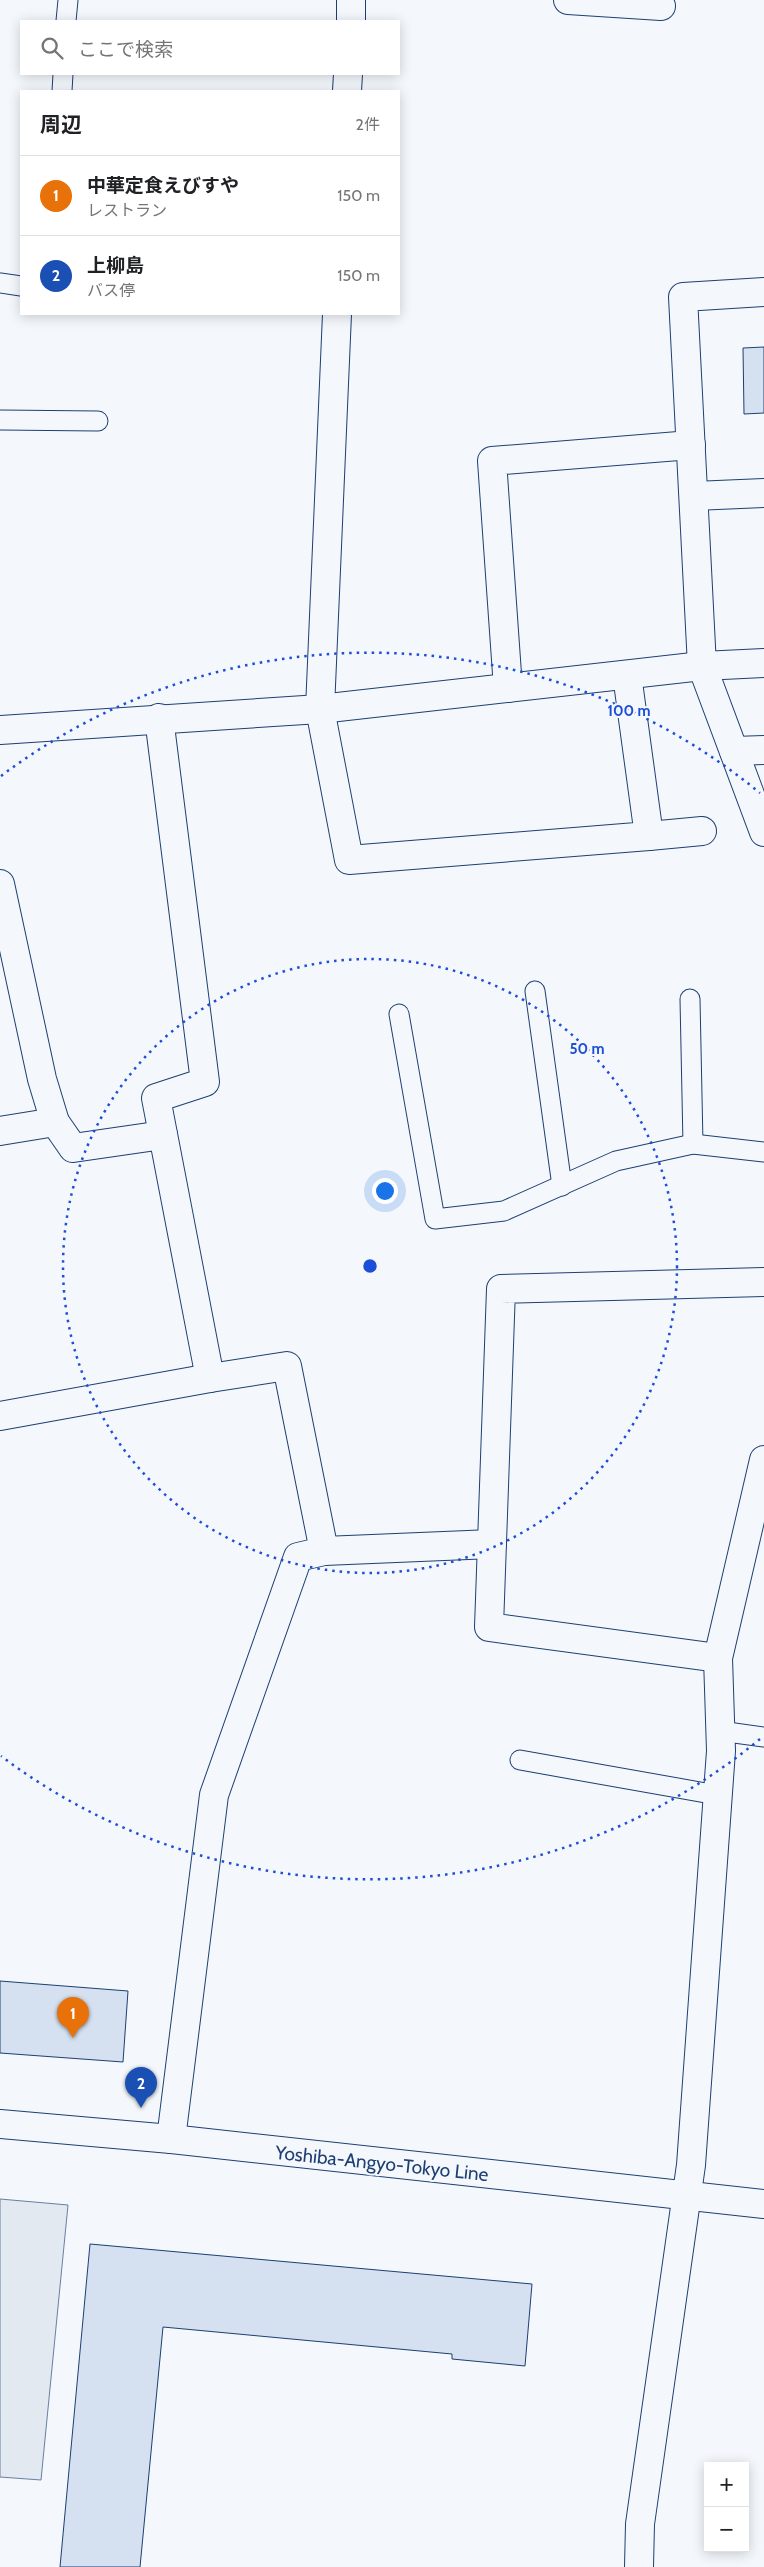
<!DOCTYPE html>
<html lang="ja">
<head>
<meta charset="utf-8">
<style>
  :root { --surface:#fff; --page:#f6f6f6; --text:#202124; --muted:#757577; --line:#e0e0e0; --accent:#1a73e8 }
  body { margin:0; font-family:Cabin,"Noto Sans JP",sans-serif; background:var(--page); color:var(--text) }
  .controls { position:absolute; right:15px; bottom:15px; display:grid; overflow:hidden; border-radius:0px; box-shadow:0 2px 12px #0003 }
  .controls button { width:45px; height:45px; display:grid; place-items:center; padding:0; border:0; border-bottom:1px solid var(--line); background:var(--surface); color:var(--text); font:25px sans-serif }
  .you { position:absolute; left:384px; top:1190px; width:18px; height:18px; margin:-12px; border:4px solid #fff; border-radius:50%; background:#1a73e8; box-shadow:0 0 0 8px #1a73e833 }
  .badge { display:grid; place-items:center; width:32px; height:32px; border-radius:50%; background:var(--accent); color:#fff; font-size:16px; font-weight:700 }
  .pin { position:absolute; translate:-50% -41px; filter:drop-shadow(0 1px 2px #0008) }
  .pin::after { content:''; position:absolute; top:26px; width:18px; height:15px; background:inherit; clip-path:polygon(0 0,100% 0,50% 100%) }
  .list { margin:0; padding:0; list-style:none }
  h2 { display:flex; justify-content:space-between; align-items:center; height:65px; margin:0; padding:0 20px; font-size:21px }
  h2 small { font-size:16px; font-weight:400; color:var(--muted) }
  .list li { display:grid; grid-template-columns:32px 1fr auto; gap:15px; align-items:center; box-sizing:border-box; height:80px; padding:0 20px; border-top:1px solid var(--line) }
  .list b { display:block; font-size:19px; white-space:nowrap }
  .list p { margin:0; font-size:16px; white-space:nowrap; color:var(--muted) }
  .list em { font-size:16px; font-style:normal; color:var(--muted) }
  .icon { flex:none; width:28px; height:28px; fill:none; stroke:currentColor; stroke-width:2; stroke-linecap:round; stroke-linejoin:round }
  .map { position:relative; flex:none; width:764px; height:2567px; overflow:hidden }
  .search { position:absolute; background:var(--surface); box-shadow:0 2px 12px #0003; left:20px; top:20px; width:380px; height:55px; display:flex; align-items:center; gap:12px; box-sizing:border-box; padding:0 18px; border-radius:0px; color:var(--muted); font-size:19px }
  .panel { position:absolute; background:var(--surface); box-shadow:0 2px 12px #0003; left:20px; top:90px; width:380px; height:225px; border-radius:0px }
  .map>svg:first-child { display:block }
</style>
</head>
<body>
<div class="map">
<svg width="764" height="2567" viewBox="0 0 764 2567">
  <rect width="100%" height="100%" fill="#f4f7fb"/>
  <path fill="#e3e9f0" stroke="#687fa3" d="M 0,2199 L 68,2205 L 41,2480 L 0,2477 Z"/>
  <g fill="#d5e0f0" stroke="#1d3f73">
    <path d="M 764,347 L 764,413 L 744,414 L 743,348 Z"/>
    <path d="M 0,1981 L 128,1991 L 123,2062 L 0,2053 Z"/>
    <path d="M 90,2244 L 532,2284 L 525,2366 L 452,2359 L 452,2354 L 163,2327 L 140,2567 L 60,2567 Z"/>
  </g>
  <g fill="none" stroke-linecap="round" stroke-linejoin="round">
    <g stroke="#1d3f73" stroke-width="21">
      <g id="lane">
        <path d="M 66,21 L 68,0"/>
        <path d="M 62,91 L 63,74"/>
        <path d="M 0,283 L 21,286"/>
        <path d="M 0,420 L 98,421"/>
        <path d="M 535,991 L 562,1186"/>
        <path d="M 690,999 L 693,1144"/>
        <path d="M 399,1014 L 435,1219 L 504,1211 L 616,1161 L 693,1144 L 764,1152"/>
        <path d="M 720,1731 L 764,1737"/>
        <path d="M 520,1760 L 717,1795"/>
      </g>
    </g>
    <g stroke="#1d3f73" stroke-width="30">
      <g id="street">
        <path d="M 568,0 L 661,6"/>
        <path d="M 351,21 L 351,0"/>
        <path d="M 347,91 L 348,74"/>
        <path d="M 764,292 L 683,297 L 702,666 L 764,832"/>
        <path d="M 337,314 L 320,709 L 349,860 L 649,836 L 627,675"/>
        <path d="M 694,496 L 764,493"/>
        <path d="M 508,688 L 492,461 L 691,445"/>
        <path d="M 159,718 L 205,1082 L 156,1098 L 210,1378"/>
        <path d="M 0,730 L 320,709 L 702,666 L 764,663"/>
        <path d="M 734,751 L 764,750"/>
        <path d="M 649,836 L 702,831"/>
        <path d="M 0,884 L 42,1079 L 55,1122 L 73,1148 L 163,1135"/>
        <path d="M 0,1131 L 55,1122"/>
        <path d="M 0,1416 L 210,1378 L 287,1366 L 324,1551 L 492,1544"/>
        <path d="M 718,1658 L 489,1627 L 501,1289 L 764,1282"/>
        <path d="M 171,2139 L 214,1795 L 298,1557 L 324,1551"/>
        <path d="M 639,2567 L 640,2524 L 691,2165 L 721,1751 L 718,1658 L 764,1460"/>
      </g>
    </g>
    <g stroke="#1d3f73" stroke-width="30">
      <path id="secondary" d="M 0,2124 L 171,2139 L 764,2204"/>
    </g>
    <use href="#lane" stroke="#f4f7fb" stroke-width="19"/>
    <use href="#street" stroke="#f4f7fb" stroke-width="28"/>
    <use href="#secondary" stroke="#f4f7fb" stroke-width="28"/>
  </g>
  <g fill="none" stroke="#1d4ed8" stroke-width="2.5" stroke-dasharray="2.5 5">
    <circle cx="370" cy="1266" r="307"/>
    <path d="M760 1739A613 613 0 0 1 1 1756M1 776A613 613 0 0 1 760 793"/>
  </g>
  <g text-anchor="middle" stroke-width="4" stroke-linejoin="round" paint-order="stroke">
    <g font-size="19" fill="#1d3f73" stroke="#f4f7fb">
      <text transform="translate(382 2163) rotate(6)" y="7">Yoshiba-Angyo-Tokyo Line</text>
    </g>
  </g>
  <circle cx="370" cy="1266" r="8" fill="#1d4ed8" stroke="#f4f7fb" stroke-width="2.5"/>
  <g font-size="15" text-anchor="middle" font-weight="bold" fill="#1d4ed8" stroke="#f4f7fb" stroke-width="4" stroke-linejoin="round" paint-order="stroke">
    <text x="629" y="716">100 m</text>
    <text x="587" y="1054">50 m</text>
  </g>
</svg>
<div class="controls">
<button>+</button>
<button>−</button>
</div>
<div class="you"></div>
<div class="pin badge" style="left:73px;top:2038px;background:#e8710a">1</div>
<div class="pin badge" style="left:141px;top:2108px;background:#1a4fb4">2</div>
<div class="search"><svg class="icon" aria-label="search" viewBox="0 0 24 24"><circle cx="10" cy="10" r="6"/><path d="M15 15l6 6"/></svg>ここで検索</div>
<section class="panel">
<h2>周辺<small>2件</small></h2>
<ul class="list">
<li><span class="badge" style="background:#e8710a">1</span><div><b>中華定食えびすや</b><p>レストラン</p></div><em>150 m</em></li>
<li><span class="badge" style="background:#1a4fb4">2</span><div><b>上柳島</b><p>バス停</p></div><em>150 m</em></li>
</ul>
</section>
</div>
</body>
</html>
